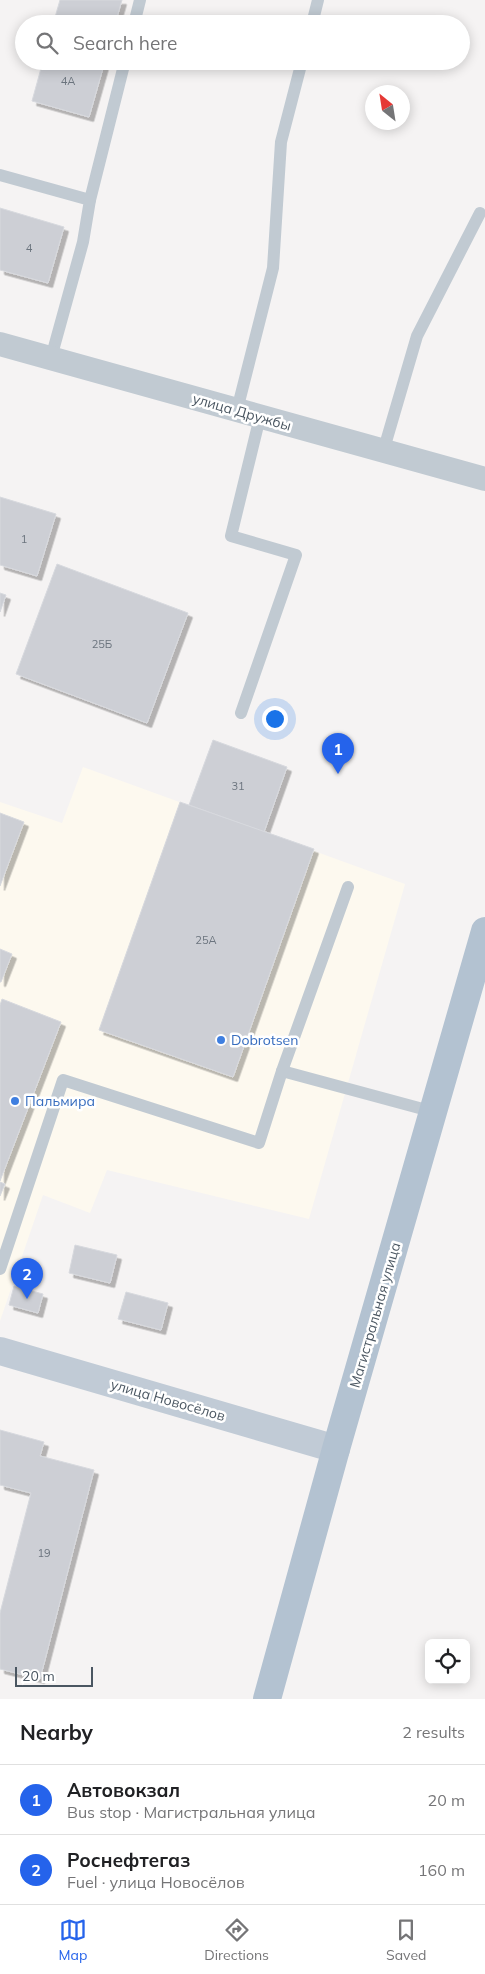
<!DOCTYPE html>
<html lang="en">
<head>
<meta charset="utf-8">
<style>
  :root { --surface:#fff; --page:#f2f2f2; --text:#202124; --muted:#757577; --line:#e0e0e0; --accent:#2563eb }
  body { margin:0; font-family:Mulish,sans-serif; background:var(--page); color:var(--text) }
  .controls { position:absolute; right:15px; bottom:15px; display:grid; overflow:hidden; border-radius:8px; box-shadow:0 2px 12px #0003 }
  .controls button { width:45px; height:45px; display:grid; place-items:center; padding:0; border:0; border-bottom:1px solid var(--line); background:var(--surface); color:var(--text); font:25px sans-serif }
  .compass { position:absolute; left:365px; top:85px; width:45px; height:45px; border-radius:50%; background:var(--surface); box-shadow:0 2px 12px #0003; rotate:330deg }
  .scale { position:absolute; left:15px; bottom:12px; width:78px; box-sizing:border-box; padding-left:5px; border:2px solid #4a5661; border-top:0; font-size:14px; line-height:18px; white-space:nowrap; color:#4a5661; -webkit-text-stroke:4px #fff; paint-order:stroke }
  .you { position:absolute; left:274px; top:718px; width:18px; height:18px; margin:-12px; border:4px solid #fff; border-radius:50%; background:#1a73e8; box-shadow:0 0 0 8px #1a73e833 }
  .badge { display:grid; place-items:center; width:32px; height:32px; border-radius:50%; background:var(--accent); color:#fff; font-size:16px; font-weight:700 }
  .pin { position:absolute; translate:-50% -41px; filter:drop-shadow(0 1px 2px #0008) }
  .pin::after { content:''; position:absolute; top:26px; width:18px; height:15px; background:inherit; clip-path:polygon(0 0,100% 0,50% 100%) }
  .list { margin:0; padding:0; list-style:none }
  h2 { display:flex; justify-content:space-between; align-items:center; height:65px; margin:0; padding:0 20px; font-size:21px }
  h2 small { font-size:16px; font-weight:400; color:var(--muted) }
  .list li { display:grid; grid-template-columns:32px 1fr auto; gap:15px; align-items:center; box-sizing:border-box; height:70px; padding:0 20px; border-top:1px solid var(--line) }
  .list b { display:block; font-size:19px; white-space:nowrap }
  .list p { margin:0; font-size:16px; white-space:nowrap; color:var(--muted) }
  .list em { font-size:16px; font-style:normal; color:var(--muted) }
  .icon { flex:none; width:28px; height:28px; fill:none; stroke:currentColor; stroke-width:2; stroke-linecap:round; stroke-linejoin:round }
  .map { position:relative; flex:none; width:485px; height:1699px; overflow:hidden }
  .search { position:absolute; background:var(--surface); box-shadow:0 2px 12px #0003; left:15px; right:15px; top:15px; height:55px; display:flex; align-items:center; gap:12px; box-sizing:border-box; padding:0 18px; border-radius:28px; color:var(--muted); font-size:19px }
  .sheet { height:205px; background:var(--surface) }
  nav { display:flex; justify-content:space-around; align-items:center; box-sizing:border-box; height:70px; border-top:1px solid var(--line); background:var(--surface); font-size:14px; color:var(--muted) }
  nav a { display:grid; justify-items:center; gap:2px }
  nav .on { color:var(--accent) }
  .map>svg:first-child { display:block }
</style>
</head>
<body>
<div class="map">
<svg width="485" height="1699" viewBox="0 0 485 1699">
  <defs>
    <filter id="shadow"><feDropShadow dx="4.5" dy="4.5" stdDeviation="0" flood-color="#0004"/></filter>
  </defs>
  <rect width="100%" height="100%" fill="#f5f3f3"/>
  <path fill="#fdf9ef" d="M 83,767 L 405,884 L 309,1219 L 107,1170 L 90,1213 L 43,1195 L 0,1321 L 0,802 L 62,823 Z"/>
  <g fill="#cdcfd5" stroke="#d7d9de" filter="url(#shadow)">
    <path d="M 60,0 L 122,0 L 115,24 L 53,24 Z"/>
    <path d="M 43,61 L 105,61 L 89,117 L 32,101 Z"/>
    <path d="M 0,208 L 64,227 L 48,283 L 0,270 Z"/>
    <path d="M 0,497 L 56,514 L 37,576 L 0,565 Z"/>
    <path d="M 57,564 L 188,613 L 147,723 L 16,674 Z"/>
    <path d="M 0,593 L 6,595 L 0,612 Z"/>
    <path d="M 213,740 L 287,767 L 264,832 L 189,805 Z"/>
    <path d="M 180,802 L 314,849 L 233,1077 L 99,1030 Z"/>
    <path d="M 0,813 L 24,822 L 0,886 Z"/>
    <path d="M 0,949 L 12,954 L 1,982 L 0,982 Z"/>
    <path d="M 2,999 L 61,1022 L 0,1181 L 0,1005 Z"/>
    <path d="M 0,1182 L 5,1184 L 0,1196 Z"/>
    <path d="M 75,1245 L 117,1255 L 110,1283 L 69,1273 Z"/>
    <path d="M 14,1286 L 43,1294 L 38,1313 L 9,1305 Z"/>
    <path d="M 126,1292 L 168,1303 L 161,1330 L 118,1319 Z"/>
    <path d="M 0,1430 L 44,1442 L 40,1456 L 94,1470 L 40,1679 L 0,1669 L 0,1613 L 31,1493 L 0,1485 Z"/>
  </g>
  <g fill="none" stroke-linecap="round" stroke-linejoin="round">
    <g stroke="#c1cad2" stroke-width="12">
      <path d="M 134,24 L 140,0"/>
      <path d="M 312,24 L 318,0"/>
      <path d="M 0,175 L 90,200 L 83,242 L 51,358"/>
      <path d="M 90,200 L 125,61"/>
      <path d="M 237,410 L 273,268 L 281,142 L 302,61"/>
      <path d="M 383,452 L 417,336 L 480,213"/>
      <path d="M 241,713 L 296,555 L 231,536 L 260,417"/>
      <path d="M 282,1071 L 434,1112"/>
      <path d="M 0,1269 L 63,1080 L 259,1143 L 282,1071 L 348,887"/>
    </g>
    <path stroke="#c1cad2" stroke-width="24" d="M 0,344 L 485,479"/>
    <path stroke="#c1cbd6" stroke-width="28" d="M 0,1351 L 336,1449"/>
    <path stroke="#b3c2d1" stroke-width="28" d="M 267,1699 L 336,1449 L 485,931"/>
  </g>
  <g fill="#3f7fe0" stroke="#fff" stroke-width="2">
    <circle cx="221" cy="1040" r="5"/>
    <circle cx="15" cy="1101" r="5"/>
  </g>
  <g text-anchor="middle" stroke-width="5" stroke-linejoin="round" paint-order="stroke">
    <g font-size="11" fill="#6b747e">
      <text x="68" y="85">4А</text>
      <text x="29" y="252">4</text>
      <text x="24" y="543">1</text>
      <text x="102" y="648">25Б</text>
      <text x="238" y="790">31</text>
      <text x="206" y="944">25А</text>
      <text x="44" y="1557">19</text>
    </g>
    <g font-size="14" fill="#4a5661" stroke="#fff">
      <text transform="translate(242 412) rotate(16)" y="5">улица Дружбы</text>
      <text transform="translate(375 1315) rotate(-74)" y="5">Магистральная улица</text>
      <text transform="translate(168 1400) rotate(16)" y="5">улица Новосёлов</text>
    </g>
    <g font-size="14" fill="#366cbe" stroke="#fff" text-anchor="start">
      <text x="231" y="1045">Dobrotsen</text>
      <text x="25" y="1106">Пальмира</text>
    </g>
  </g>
</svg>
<div class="controls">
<button><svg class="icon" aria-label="locate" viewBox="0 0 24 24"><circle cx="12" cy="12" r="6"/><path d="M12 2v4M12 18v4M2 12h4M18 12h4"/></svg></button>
</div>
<svg class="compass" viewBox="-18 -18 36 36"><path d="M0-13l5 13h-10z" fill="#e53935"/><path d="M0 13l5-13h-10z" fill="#757577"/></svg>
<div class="scale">20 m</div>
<div class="you"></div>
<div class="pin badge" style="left:338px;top:774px">1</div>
<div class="pin badge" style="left:27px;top:1299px">2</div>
<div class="search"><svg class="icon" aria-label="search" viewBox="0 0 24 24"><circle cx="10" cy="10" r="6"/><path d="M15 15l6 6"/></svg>Search here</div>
</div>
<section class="sheet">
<h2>Nearby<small>2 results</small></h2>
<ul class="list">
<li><span class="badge">1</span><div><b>Автовокзал</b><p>Bus stop · Магистральная улица</p></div><em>20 m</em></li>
<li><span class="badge">2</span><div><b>Роснефтегаз</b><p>Fuel · улица Новосёлов</p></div><em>160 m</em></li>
</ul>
</section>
<nav>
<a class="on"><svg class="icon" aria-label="map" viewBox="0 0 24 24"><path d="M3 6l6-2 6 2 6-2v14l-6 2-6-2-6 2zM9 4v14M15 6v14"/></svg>Map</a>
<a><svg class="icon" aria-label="directions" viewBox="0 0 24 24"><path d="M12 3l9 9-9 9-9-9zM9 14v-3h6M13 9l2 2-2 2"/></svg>Directions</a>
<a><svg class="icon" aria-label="saved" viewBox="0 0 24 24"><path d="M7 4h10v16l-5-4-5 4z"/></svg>Saved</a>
</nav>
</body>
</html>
